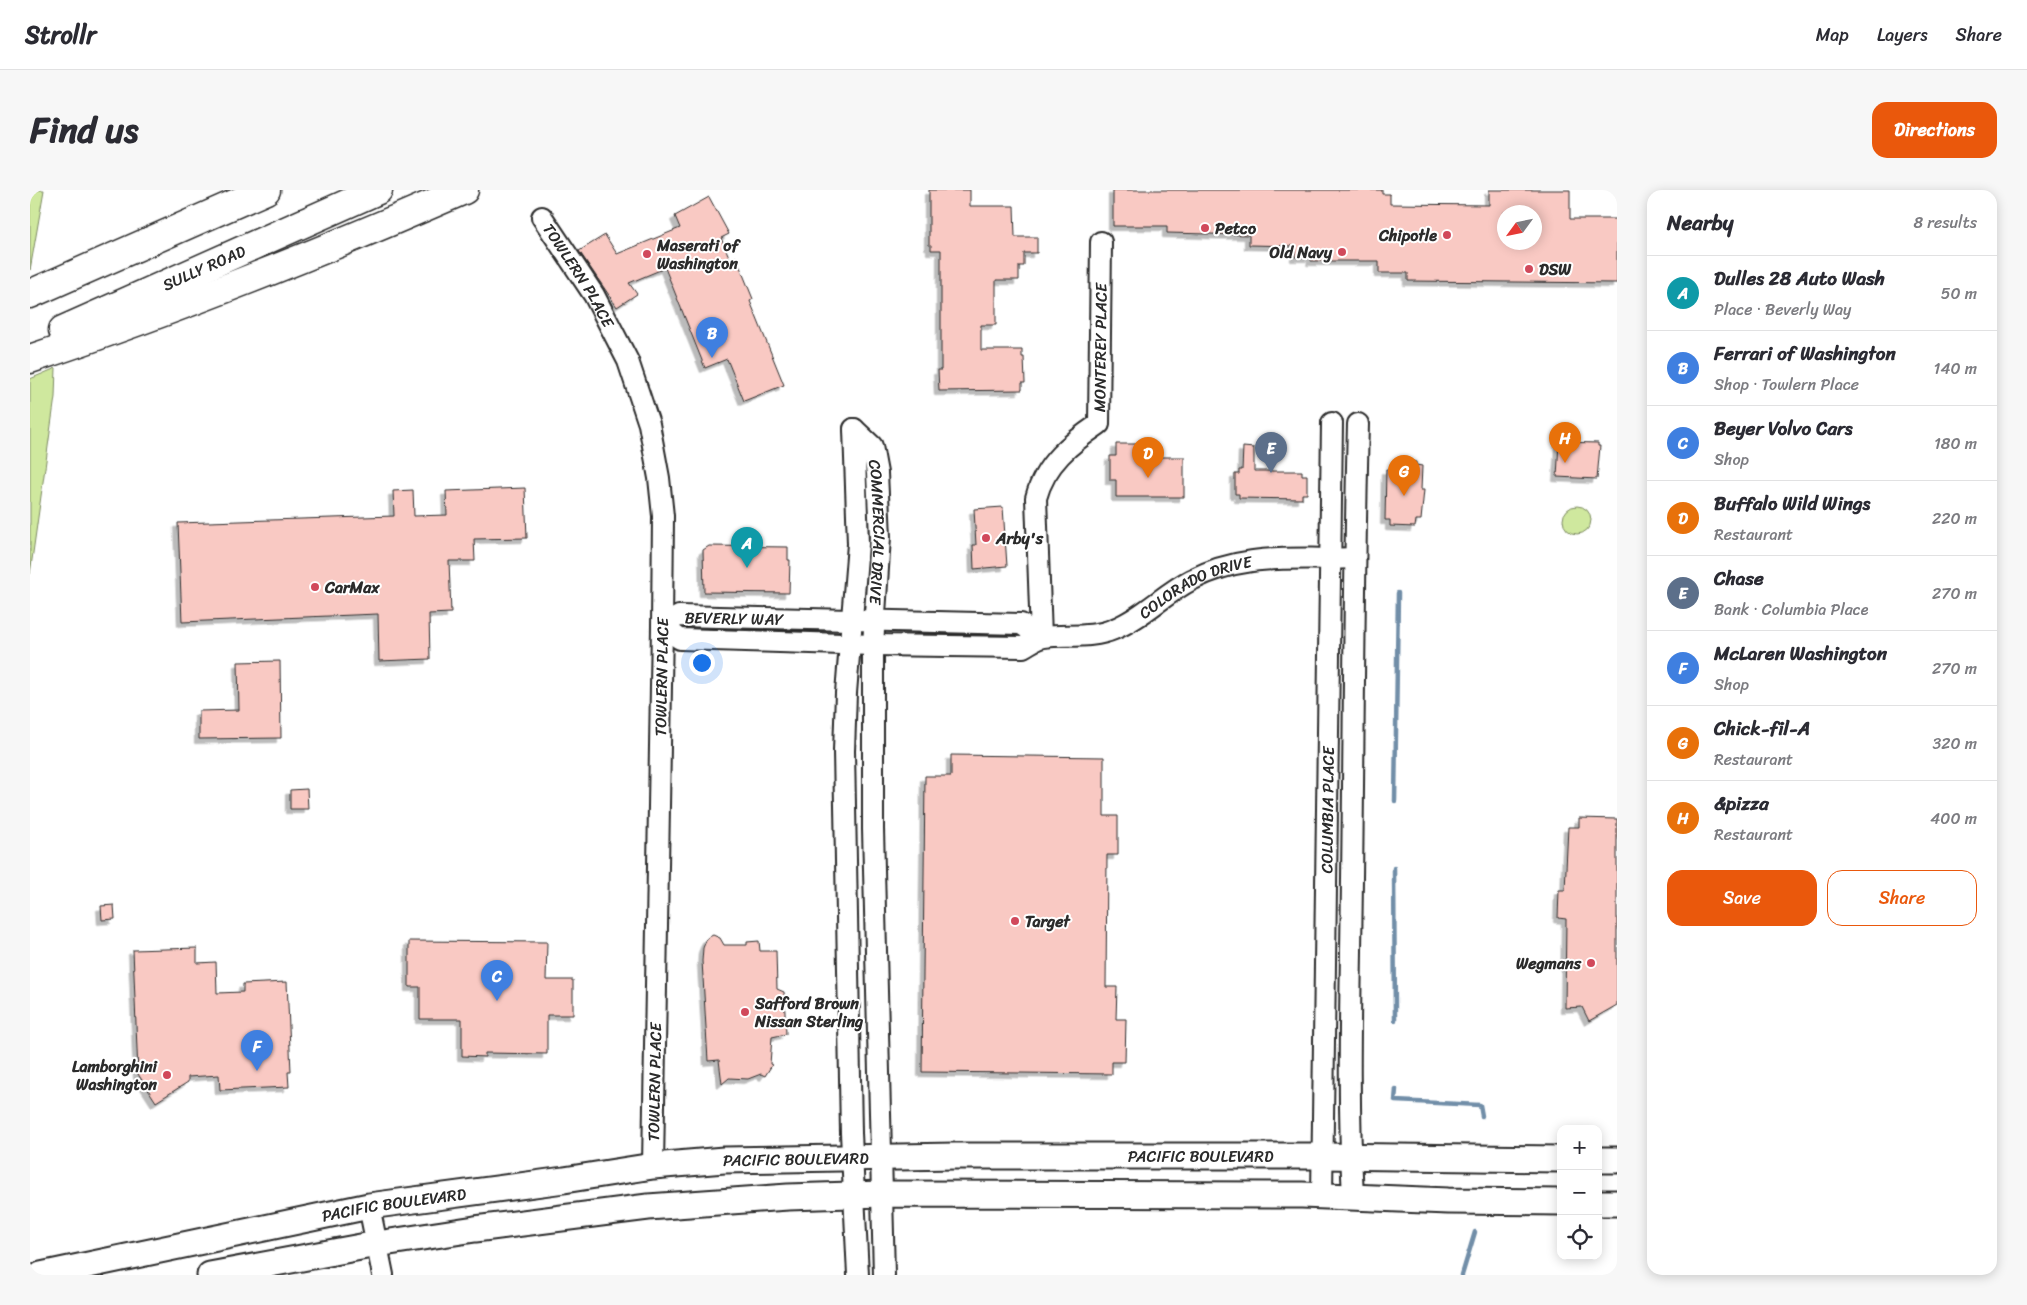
<!DOCTYPE html>
<html lang="en">
<head>
<meta charset="utf-8">
<style>
  :root { --surface:#fff; --page:#f7f7f7; --text:#2b2b33; --muted:#7c7c81; --line:#e1e1e2; --accent:#ea580c }
  body { margin:0; font-family:Sriracha,sans-serif; background:var(--page); color:var(--text) }
  .controls { position:absolute; right:15px; bottom:15px; display:grid; overflow:hidden; border-radius:10px; box-shadow:0 2px 12px #0003 }
  .controls button { width:45px; height:45px; display:grid; place-items:center; padding:0; border:0; border-bottom:1px solid var(--line); background:var(--surface); color:var(--text); font:25px sans-serif }
  .compass { position:absolute; left:1467px; top:15px; width:45px; height:45px; border-radius:50%; background:var(--surface); box-shadow:0 2px 12px #0003; rotate:237deg }
  .you { position:absolute; left:671px; top:472px; width:18px; height:18px; margin:-12px; border:4px solid #fff; border-radius:50%; background:#1a73e8; box-shadow:0 0 0 8px #1a73e833 }
  .badge { display:grid; place-items:center; width:32px; height:32px; border-radius:50%; background:var(--accent); color:#fff; font-size:16px; font-weight:700 }
  .pin { position:absolute; translate:-50% -41px; filter:drop-shadow(0 1px 2px #0008) }
  .pin::after { content:''; position:absolute; top:26px; width:18px; height:15px; background:inherit; clip-path:polygon(0 0,100% 0,50% 100%) }
  .list { margin:0; padding:0; list-style:none }
  h2 { display:flex; justify-content:space-between; align-items:center; height:65px; margin:0; padding:0 20px; font-size:21px }
  h2 small { font-size:16px; font-weight:400; color:var(--muted) }
  .list li { display:grid; grid-template-columns:32px 1fr auto; gap:15px; align-items:center; box-sizing:border-box; height:75px; padding:0 20px; border-top:1px solid var(--line) }
  .list b { display:block; font-size:19px; white-space:nowrap }
  .list p { margin:0; font-size:16px; white-space:nowrap; color:var(--muted) }
  .list em { font-size:16px; font-style:normal; color:var(--muted) }
  .actions { display:flex; gap:10px; padding:15px 20px }
  .actions a { flex:1; padding:11px 0; border:1px solid var(--accent); border-radius:15px; text-align:center; font-size:18px; color:var(--accent) }
  .actions .main { background:var(--accent); color:#fff }
  .icon { flex:none; width:28px; height:28px; fill:none; stroke:currentColor; stroke-width:2; stroke-linecap:round; stroke-linejoin:round }
  .map { position:relative; flex:none; width:1587px; height:1085px; overflow:hidden; border-radius:15px }
  header { display:flex; align-items:center; gap:30px; box-sizing:border-box; height:70px; padding:0 25px; background:var(--surface); border-bottom:1px solid var(--line) }
  header strong { font-size:24px }
  nav { display:flex; gap:28px; margin-inline-start:auto; font-size:18px }
  .intro { display:flex; align-items:center; justify-content:space-between; box-sizing:border-box; height:120px; padding:0 30px }
  h1 { margin:0; font-size:35px }
  .button { padding:12px 22px; border-radius:15px; background:var(--accent); color:#fff; font-size:18px; font-weight:700 }
  main { display:flex; gap:30px; padding:0 30px }
  aside { flex:1; background:var(--surface); border-radius:15px; box-shadow:0 2px 12px #0003 }
  .map>svg:first-child { display:block }
</style>
</head>
<body>
<header>
<strong>Strollr</strong>
<nav><a>Map</a><a>Layers</a><a>Share</a></nav>
</header>
<div class="intro"><h1>Find us</h1><a class="button">Directions</a></div>
<main>
<div class="map">
<svg width="1587" height="1085" viewBox="0 0 1587 1085">
  <defs>
    <filter id="shadow"><feDropShadow dx="-4.5" dy="4.5" stdDeviation="0" flood-color="#0004"/></filter>
  </defs>
  <rect width="100%" height="100%" fill="#fff"/>
  <filter id="ink" filterUnits="userSpaceOnUse"><feTurbulence type="fractalNoise" baseFrequency=".02" numOctaves="2"/><feDisplacementMap in="SourceGraphic" scale="10" xChannelSelector="R" yChannelSelector="G"/><feConvolveMatrix kernelMatrix="1 2 1 2 8 2 1 2 1" color-interpolation-filters="sRGB"/></filter>
  <g filter="url(#ink)">
    <g fill="#cfe89e" stroke="#7d8a64">
      <path d="M 0,0 L 14,0 L 0,80 Z"/>
      <path d="M 26,178 L 25,207 L 0,384 L 0,189 Z"/>
      <circle cx="1547" cy="330" r="14"/>
    </g>
    <g fill="none" stroke-linecap="round" stroke-linejoin="round">
      <g stroke="#718ea8" stroke-width="4.5">
        <path d="M 1365,611 L 1368,403"/>
        <path d="M 1364,678 L 1365,830"/>
        <path d="M 1366,899 L 1365,911 L 1450,915 L 1452,926"/>
        <path d="M 1432,1085 L 1445,1042"/>
      </g>
    </g>
    <g fill="#f9c9c3" stroke="#2b2b2b" fill-rule="evenodd" filter="url(#shadow)">
      <path d="M 899,0 L 940,0 L 940,16 L 984,16 L 985,47 L 1007,47 L 1007,63 L 994,63 L 994,76 L 989,76 L 989,90 L 966,90 L 966,135 L 951,135 L 951,160 L 992,160 L 992,167 L 994,167 L 995,193 L 992,193 L 992,200 L 909,201 L 908,180 L 911,180 L 911,60 L 901,60 L 901,55 L 899,55 Z"/>
      <path d="M 1083,0 L 1352,0 L 1352,4 L 1360,4 L 1360,14 L 1459,15 L 1459,0 L 1540,0 L 1540,29 L 1587,29 L 1587,93 L 1378,91 L 1378,83 L 1349,83 L 1349,71 L 1281,71 L 1282,67 L 1265,67 L 1265,56 L 1219,55 L 1219,45 L 1137,43 L 1137,36 L 1083,36 ZM 1474,22 L 1504,22 L 1504,52 L 1474,52 Z"/>
      <path d="M 679,7 L 699,44 L 691,48 L 700,69 L 706,67 L 723,109 L 720,111 L 754,195 L 714,211 L 697,169 L 675,178 L 635,78 L 599,93 L 607,104 L 587,117 L 549,61 L 575,45 L 587,64 L 650,38 L 645,26 Z"/>
      <path d="M 1529,252 L 1568,253 L 1568,256 L 1570,256 L 1567,289 L 1527,287 Z"/>
      <path d="M 1086,254 L 1122,254 L 1122,267 L 1154,267 L 1154,307 L 1086,307 L 1086,290 L 1080,290 L 1080,266 L 1086,266 Z"/>
      <path d="M 1213,257 L 1224,258 L 1224,281 L 1272,281 L 1272,285 L 1277,285 L 1277,304 L 1272,304 L 1272,309 L 1209,308 L 1209,304 L 1205,304 L 1205,284 L 1209,284 L 1209,280 L 1212,280 Z"/>
      <path d="M 1375,271 L 1386,272 L 1386,275 L 1392,276 L 1391,300 L 1394,300 L 1391,330 L 1386,330 L 1385,337 L 1360,336 L 1360,330 L 1355,330 L 1356,279 L 1368,280 L 1368,275 L 1372,275 L 1373,272 Z"/>
      <path d="M 495,298 L 497,348 L 444,349 L 445,371 L 419,371 L 421,423 L 399,424 L 400,469 L 349,471 L 348,424 L 152,432 L 148,333 L 364,326 L 363,301 L 383,300 L 384,326 L 417,325 L 416,301 Z"/>
      <path d="M 973,317 L 977,376 L 944,379 L 943,355 L 946,355 L 944,319 Z"/>
      <path d="M 679,356 L 758,357 L 758,370 L 760,370 L 759,403 L 674,402 L 673,360 Z"/>
      <path d="M 250,471 L 251,548 L 169,549 L 169,521 L 209,520 L 208,472 Z"/>
      <path d="M 921,565 L 1074,567 L 1074,626 L 1088,626 L 1088,665 L 1077,665 L 1076,797 L 1087,797 L 1086,829 L 1096,829 L 1095,872 L 1082,872 L 1082,884 L 892,882 L 895,586 L 921,586 Z"/>
      <path d="M 277,599 L 278,619 L 260,619 L 260,600 Z"/>
      <path d="M 1549,628 L 1587,629 L 1587,815 L 1559,831 L 1552,817 L 1535,818 L 1536,729 L 1528,728 L 1529,700 L 1535,700 L 1538,637 L 1549,637 Z"/>
      <path d="M 84,715 L 85,729 L 72,730 L 71,716 Z"/>
      <path d="M 683,745 L 690,748 L 694,755 L 717,755 L 717,752 L 729,751 L 730,761 L 746,761 L 747,799 L 754,802 L 756,844 L 742,847 L 740,874 L 742,875 L 735,886 L 731,884 L 718,889 L 699,888 L 692,894 L 689,870 L 678,871 L 672,771 L 673,758 L 677,748 Z"/>
      <path d="M 379,751 L 517,752 L 516,790 L 543,790 L 543,825 L 517,825 L 517,864 L 455,863 L 455,867 L 432,866 L 432,829 L 390,829 L 390,797 L 379,797 Z"/>
      <path d="M 167,758 L 167,773 L 186,772 L 187,803 L 213,802 L 213,794 L 257,792 L 261,882 L 258,882 L 259,897 L 190,900 L 189,885 L 158,887 L 158,892 L 126,912 L 108,884 L 103,760 Z"/>
    </g>
    <g fill="none" stroke-linecap="round" stroke-linejoin="round">
      <g stroke="#2b2b2b" stroke-width="24">
        <g id="minor">
          <path id="s1" d="M 512,27 L 564,105 L 598,171 L 619,234 L 629,288 L 633,326 L 632,436 L 623,976"/>
          <path id="s2" d="M 824,239 L 842,256 L 847,283 L 850,347 L 843,455 L 843,639 L 854,1085"/>
          <path d="M 824,239 L 828,354 L 816,503 L 814,561 L 821,943 L 828,1085"/>
          <path id="s3" d="M 1011,447 L 991,434 L 649,426 L 632,436 L 650,449 L 843,455 L 993,457 C 999,454 1006,448 1013,447 C 1037,444 1061,449 1084,439 C 1112,428 1134,404 1161,390 C 1217,361 1265,371 1325,368"/>
          <path id="s4" d="M 1011,447 L 1006,308 C 1015,273 1041,253 1069,234 L 1071,52"/>
          <path id="s5" d="M 1292,1006 L 1302,233"/>
          <path d="M 1323,1006 C 1317,901 1321,794 1322,688 C 1324,537 1324,386 1328,234"/>
          <path d="M 339,1016 L 353,1085"/>
        </g>
      </g>
      <g stroke="#2b2b2b" stroke-width="29">
        <g id="major">
          <path d="M 1568,970 L 1587,970"/>
          <path d="M 1568,1013 L 1587,1013"/>
          <path id="s6" d="M 11,1085 L 339,1016 L 534,990 L 623,976 L 694,970 L 925,966 L 1292,966 L 1531,969"/>
          <path d="M 180,1085 L 347,1054 L 445,1039 L 618,1017 L 758,1007 L 852,1004 L 1272,1005 L 1418,1011 L 1531,1012"/>
        </g>
      </g>
      <g stroke="#2b2b2b" stroke-width="31">
        <g id="highway">
          <path d="M 0,104 L 236,0"/>
          <path id="s7" d="M 33,140 L 348,0"/>
          <path d="M 0,169 C 147,120 292,62 434,0"/>
        </g>
      </g>
      <use href="#minor" stroke="#fff" stroke-width="20"/>
      <use href="#major" stroke="#fff" stroke-width="25"/>
      <use href="#highway" stroke="#fff" stroke-width="28"/>
    </g>
  </g>
  <g fill="#d1495b" stroke="#fff" stroke-width="2">
    <circle cx="1175" cy="38" r="5"/>
    <circle cx="1417" cy="45" r="5"/>
    <circle cx="1312" cy="62" r="5"/>
    <circle cx="617" cy="64" r="5"/>
    <circle cx="1499" cy="79" r="5"/>
    <circle cx="956" cy="348" r="5"/>
    <circle cx="285" cy="397" r="5"/>
    <circle cx="985" cy="731" r="5"/>
    <circle cx="1561" cy="773" r="5"/>
    <circle cx="715" cy="822" r="5"/>
    <circle cx="137" cy="885" r="5"/>
  </g>
  <g text-anchor="middle" stroke-width="4" stroke-linejoin="round" paint-order="stroke">
    <g font-size="16" font-weight="bold" fill="#2b2b2b" stroke="#fff" text-anchor="start">
      <text x="1185" y="44">Petco</text>
      <text x="1407" y="51" text-anchor="end">Chipotle</text>
      <text x="627" y="61">Maserati of<tspan x="627" dy="18">Washington</tspan></text>
      <text x="1302" y="68" text-anchor="end">Old Navy</text>
      <text x="1509" y="85">DSW</text>
      <text x="966" y="354">Arby's</text>
      <text x="295" y="403">CarMax</text>
      <text x="995" y="737">Target</text>
      <text x="1551" y="779" text-anchor="end">Wegmans</text>
      <text x="725" y="819">Safford Brown<tspan x="725" dy="18">Nissan Sterling</tspan></text>
      <text x="127" y="882" text-anchor="end">Lamborghini<tspan x="127" dy="18">Washington</tspan></text>
    </g>
    <g font-size="16" fill="#2b2b2b" stroke="#fff">
      <text dy="6" stroke="none"><textPath href="#s7" startOffset="154">SULLY ROAD</textPath></text>
      <text dy="6" stroke="none"><textPath href="#s1" startOffset="69">TOWLERN PLACE</textPath></text>
      <text dy="6" stroke="none"><textPath href="#s4" startOffset="315">MONTEREY PLACE</textPath></text>
      <text dy="6" stroke="none"><textPath href="#s2" startOffset="111">COMMERCIAL DRIVE</textPath></text>
      <text dy="6" stroke="none"><textPath href="#s3" startOffset="938">COLORADO DRIVE</textPath></text>
      <text transform="translate(704 428) rotate(1)" y="6">BEVERLY WAY</text>
      <text transform="translate(631 487) rotate(-89)" y="6">TOWLERN PLACE</text>
      <text dy="6" stroke="none"><textPath href="#s5" startOffset="386">COLUMBIA PLACE</textPath></text>
      <text transform="translate(624 892) rotate(-89)" y="6">TOWLERN PLACE</text>
      <text dy="6" stroke="none"><textPath href="#s6" startOffset="1170">PACIFIC BOULEVARD</textPath></text>
      <text dy="6" stroke="none"><textPath href="#s6" startOffset="765">PACIFIC BOULEVARD</textPath></text>
      <text dy="6" stroke="none"><textPath href="#s6" startOffset="360">PACIFIC BOULEVARD</textPath></text>
    </g>
  </g>
</svg>
<div class="controls">
<button>+</button>
<button>−</button>
<button><svg class="icon" aria-label="locate" viewBox="0 0 24 24"><circle cx="12" cy="12" r="6"/><path d="M12 2v4M12 18v4M2 12h4M18 12h4"/></svg></button>
</div>
<svg class="compass" viewBox="-18 -18 36 36"><path d="M0-13l5 13h-10z" fill="#e53935"/><path d="M0 13l5-13h-10z" fill="#7c7c81"/></svg>
<div class="you"></div>
<div class="pin badge" style="left:717px;top:378px;background:#0f9aa8">A</div>
<div class="pin badge" style="left:682px;top:168px;background:#3f7fe0">B</div>
<div class="pin badge" style="left:467px;top:811px;background:#3f7fe0">C</div>
<div class="pin badge" style="left:1118px;top:288px;background:#e8710a">D</div>
<div class="pin badge" style="left:1241px;top:283px;background:#5c6f8a">E</div>
<div class="pin badge" style="left:227px;top:881px;background:#3f7fe0">F</div>
<div class="pin badge" style="left:1374px;top:306px;background:#e8710a">G</div>
<div class="pin badge" style="left:1535px;top:273px;background:#e8710a">H</div>
</div>
<aside>
<h2>Nearby<small>8 results</small></h2>
<ul class="list">
<li><span class="badge" style="background:#0f9aa8">A</span><div><b>Dulles 28 Auto Wash</b><p>Place · Beverly Way</p></div><em>50 m</em></li>
<li><span class="badge" style="background:#3f7fe0">B</span><div><b>Ferrari of Washington</b><p>Shop · Towlern Place</p></div><em>140 m</em></li>
<li><span class="badge" style="background:#3f7fe0">C</span><div><b>Beyer Volvo Cars</b><p>Shop</p></div><em>180 m</em></li>
<li><span class="badge" style="background:#e8710a">D</span><div><b>Buffalo Wild Wings</b><p>Restaurant</p></div><em>220 m</em></li>
<li><span class="badge" style="background:#5c6f8a">E</span><div><b>Chase</b><p>Bank · Columbia Place</p></div><em>270 m</em></li>
<li><span class="badge" style="background:#3f7fe0">F</span><div><b>McLaren Washington</b><p>Shop</p></div><em>270 m</em></li>
<li><span class="badge" style="background:#e8710a">G</span><div><b>Chick-fil-A</b><p>Restaurant</p></div><em>320 m</em></li>
<li><span class="badge" style="background:#e8710a">H</span><div><b>&amp;pizza</b><p>Restaurant</p></div><em>400 m</em></li>
</ul>
<div class="actions"><a class="main">Save</a><a>Share</a></div>
</aside>
</main>
</body>
</html>
